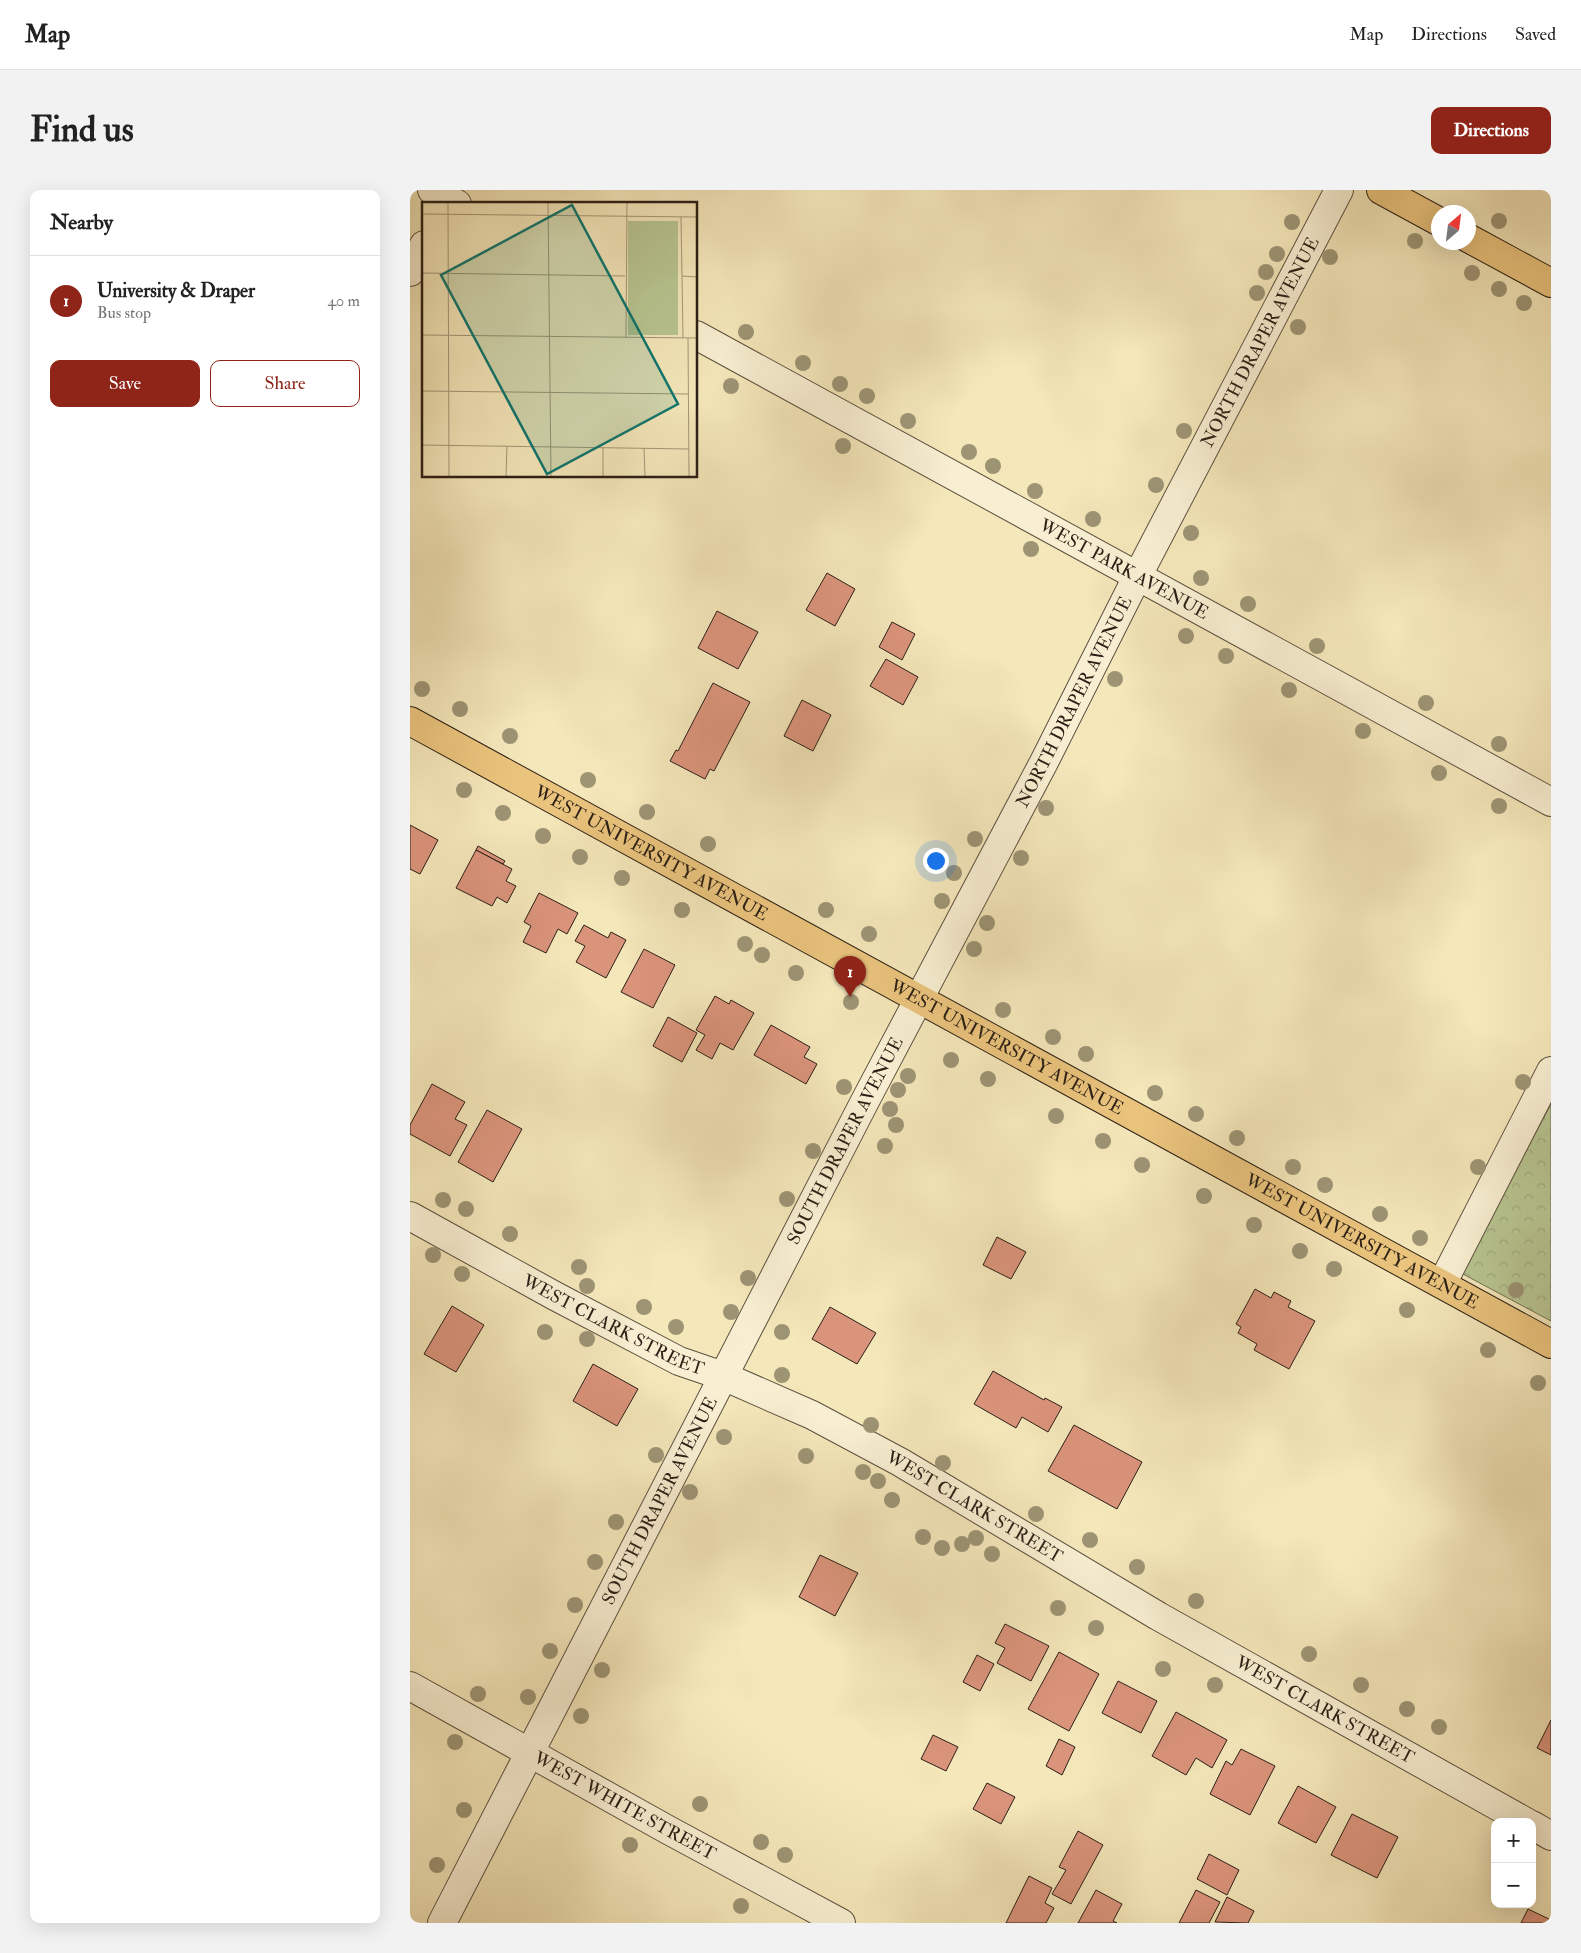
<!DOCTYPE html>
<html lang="en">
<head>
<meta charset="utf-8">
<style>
  :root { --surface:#fff; --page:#f2f2f2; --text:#222; --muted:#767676; --line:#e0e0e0; --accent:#8f2418 }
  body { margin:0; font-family:"IM FELL Double Pica",serif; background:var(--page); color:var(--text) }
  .controls { position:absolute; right:15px; bottom:15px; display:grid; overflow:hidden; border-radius:10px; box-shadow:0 5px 20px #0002 }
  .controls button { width:45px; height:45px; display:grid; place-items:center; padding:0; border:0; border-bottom:1px solid var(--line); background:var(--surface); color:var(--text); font:25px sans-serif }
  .compass { position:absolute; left:1021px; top:15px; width:45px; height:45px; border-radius:50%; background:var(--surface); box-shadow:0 5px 20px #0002; rotate:28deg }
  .you { position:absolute; left:525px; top:670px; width:18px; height:18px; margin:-12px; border:4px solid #fff; border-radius:50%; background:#1a73e8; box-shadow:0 0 0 8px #1a73e833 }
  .badge { display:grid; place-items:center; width:32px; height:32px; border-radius:50%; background:var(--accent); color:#fff; font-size:16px; font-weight:700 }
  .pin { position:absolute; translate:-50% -41px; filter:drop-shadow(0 1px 2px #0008) }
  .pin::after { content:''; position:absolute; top:26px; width:18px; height:15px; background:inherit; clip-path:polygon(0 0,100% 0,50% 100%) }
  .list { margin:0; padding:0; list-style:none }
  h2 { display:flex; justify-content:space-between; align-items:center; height:65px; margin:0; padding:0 20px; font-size:21px }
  h2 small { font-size:16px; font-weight:400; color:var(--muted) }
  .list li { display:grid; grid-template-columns:32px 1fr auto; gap:15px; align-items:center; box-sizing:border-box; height:90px; padding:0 20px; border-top:1px solid var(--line) }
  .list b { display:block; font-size:19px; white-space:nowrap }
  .list p { margin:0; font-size:16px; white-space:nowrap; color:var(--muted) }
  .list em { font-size:16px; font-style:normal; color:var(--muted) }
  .actions { display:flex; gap:10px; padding:15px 20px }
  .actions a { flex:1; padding:11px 0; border:1px solid var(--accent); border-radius:10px; text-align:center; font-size:18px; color:var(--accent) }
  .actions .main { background:var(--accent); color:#fff }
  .map { position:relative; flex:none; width:1141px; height:1733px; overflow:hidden; border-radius:10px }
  header { display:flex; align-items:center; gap:30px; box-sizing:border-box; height:70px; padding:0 25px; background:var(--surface); border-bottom:1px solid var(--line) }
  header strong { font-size:24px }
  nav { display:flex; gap:28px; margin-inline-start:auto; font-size:18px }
  .intro { display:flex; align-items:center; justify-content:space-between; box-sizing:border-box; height:120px; padding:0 30px }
  h1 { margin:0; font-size:35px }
  .button { padding:12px 22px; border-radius:10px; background:var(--accent); color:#fff; font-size:18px; font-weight:700 }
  main { display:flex; gap:30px; padding:0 30px }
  aside { flex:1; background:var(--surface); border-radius:10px; box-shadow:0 5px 20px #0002 }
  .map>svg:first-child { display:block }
</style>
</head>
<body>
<header>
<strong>Map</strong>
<nav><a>Map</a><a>Directions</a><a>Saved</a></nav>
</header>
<div class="intro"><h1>Find us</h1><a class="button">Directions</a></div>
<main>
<aside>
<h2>Nearby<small></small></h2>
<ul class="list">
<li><span class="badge">1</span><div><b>University &amp; Draper</b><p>Bus stop</p></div><em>40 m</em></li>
</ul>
<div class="actions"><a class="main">Save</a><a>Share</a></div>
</aside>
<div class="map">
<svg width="1141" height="1733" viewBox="0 0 1141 1733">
  <defs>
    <pattern id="park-crowns" width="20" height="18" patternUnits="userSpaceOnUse" patternTransform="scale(1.25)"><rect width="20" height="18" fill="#b8c692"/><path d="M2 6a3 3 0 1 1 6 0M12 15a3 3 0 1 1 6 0" fill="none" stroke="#9eaa7d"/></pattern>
  </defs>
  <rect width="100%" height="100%" fill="#f4e7ba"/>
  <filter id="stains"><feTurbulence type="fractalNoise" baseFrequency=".004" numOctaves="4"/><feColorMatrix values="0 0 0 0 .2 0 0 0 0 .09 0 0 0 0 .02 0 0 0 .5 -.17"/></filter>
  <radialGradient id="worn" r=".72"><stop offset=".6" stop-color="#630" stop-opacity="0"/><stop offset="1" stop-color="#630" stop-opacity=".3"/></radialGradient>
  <path fill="url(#park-crowns)" stroke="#727254" d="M 1141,914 L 1141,1131 L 1051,1083 Z"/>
  <g fill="#db947c" stroke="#2b1f16">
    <path d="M 417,383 L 445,399 L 425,436 L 396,420 Z"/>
    <path d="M 307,421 L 348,442 L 328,479 L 288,458 Z"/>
    <path d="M 482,432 L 505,444 L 492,470 L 469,457 Z"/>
    <path d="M 476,469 L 508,487 L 493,515 L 460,496 Z"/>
    <path d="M 303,493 L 340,512 L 304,581 L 300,579 L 295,589 L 260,571 L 266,560 L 268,561 Z"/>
    <path d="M 392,510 L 421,525 L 403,561 L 374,546 Z"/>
    <path d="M 0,635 L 28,650 L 10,684 L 0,679 Z"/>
    <path d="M 68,656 L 95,671 L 93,674 L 66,660 Z"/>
    <path d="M 66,660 L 102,679 L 96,691 L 106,696 L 97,713 L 87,707 L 82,716 L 46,698 Z"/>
    <path d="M 129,703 L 168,723 L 157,744 L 148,739 L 136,763 L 113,752 L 121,736 L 114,732 Z"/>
    <path d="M 174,735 L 198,748 L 201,742 L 216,750 L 196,788 L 166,772 L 175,756 L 165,751 Z"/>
    <path d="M 234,759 L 265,775 L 243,818 L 211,802 Z"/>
    <path d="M 305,806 L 319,814 L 321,810 L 344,823 L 323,860 L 310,853 L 302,869 L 286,860 L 295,845 L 286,840 Z"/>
    <path d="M 258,827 L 287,843 L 272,872 L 243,856 Z"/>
    <path d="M 361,835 L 400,857 L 394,867 L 407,874 L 396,894 L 344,865 Z"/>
    <path d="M 22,894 L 55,912 L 45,929 L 57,935 L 40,966 L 0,944 L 0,935 Z"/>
    <path d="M 77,920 L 112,939 L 83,992 L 48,972 Z"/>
    <path d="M 587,1047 L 616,1062 L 601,1089 L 573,1075 Z"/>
    <path d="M 845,1099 L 861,1108 L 864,1102 L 881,1111 L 878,1117 L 905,1131 L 879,1179 L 844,1160 L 847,1154 L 828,1143 L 831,1137 L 826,1134 Z"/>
    <path d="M 42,1116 L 74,1135 L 46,1182 L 14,1164 Z"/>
    <path d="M 420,1117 L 466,1143 L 447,1174 L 402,1149 Z"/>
    <path d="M 183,1174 L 228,1199 L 207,1236 L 163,1211 Z"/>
    <path d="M 583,1181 L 634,1210 L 635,1208 L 652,1217 L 638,1242 L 612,1227 L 606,1238 L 564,1214 Z"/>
    <path d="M 664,1235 L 732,1272 L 707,1319 L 638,1281 Z"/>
    <path d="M 410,1365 L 448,1383 L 425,1426 L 389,1407 Z"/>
    <path d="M 595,1434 L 639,1456 L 621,1491 L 587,1473 L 595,1458 L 585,1453 Z"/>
    <path d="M 649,1462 L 689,1484 L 659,1541 L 618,1519 Z"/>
    <path d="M 567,1465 L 584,1474 L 570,1501 L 553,1492 Z"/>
    <path d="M 708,1491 L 747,1511 L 731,1543 L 692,1523 Z"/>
    <path d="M 766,1522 L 817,1550 L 802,1578 L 786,1568 L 776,1585 L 742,1566 Z"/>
    <path d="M 1141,1530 L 1141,1565 L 1127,1558 Z"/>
    <path d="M 523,1545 L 548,1557 L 536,1581 L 511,1569 Z"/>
    <path d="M 649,1549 L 665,1557 L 652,1585 L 636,1576 Z"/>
    <path d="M 831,1559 L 865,1576 L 840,1625 L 800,1604 L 816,1571 L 822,1575 Z"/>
    <path d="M 577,1593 L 605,1607 L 591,1634 L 563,1619 Z"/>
    <path d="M 888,1596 L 926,1617 L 906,1653 L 868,1633 Z"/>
    <path d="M 942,1624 L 988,1647 L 967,1688 L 921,1665 Z"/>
    <path d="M 668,1641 L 693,1655 L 661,1714 L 642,1704 L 656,1680 L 649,1677 Z"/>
    <path d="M 799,1664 L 829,1680 L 817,1705 L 787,1689 Z"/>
    <path d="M 619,1686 L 642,1698 L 635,1713 L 644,1718 L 636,1733 L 596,1733 Z"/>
    <path d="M 686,1700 L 712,1714 L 703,1731 L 707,1733 L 668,1733 Z"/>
    <path d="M 786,1700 L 810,1712 L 799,1733 L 769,1733 Z"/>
    <path d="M 817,1707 L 844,1721 L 838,1733 L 805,1732 Z"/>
    <path d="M 1118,1719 L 1141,1730 L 1141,1733 L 1111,1733 Z"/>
  </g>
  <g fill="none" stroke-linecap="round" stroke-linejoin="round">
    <g stroke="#5d513f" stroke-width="30">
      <g id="street">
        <path d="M 22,0 L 47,14"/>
        <path d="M 0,82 L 14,55"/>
        <path id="s1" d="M 286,145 L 1141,612"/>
        <path id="s2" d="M 0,1026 L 145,1106 L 269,1171 L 313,1186 L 402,1225 L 490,1272 L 748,1426 L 1116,1632"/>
        <path d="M 1032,1094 L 1141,881"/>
        <path id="s3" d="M 0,1496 L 260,1641 L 431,1733"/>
        <path d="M 1122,1635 L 1141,1646"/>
        <path id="s4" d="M 32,1733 L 455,911 L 634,572 L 727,387 L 929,0"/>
      </g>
    </g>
    <g stroke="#2b1f16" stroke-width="30">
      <g id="primary">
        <path d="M 971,0 L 1028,31"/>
        <path d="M 1058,48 L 1141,93"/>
        <path id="s5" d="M 0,531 L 1141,1154"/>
      </g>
    </g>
    <use href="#street" stroke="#f8efd2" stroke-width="28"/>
    <use href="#primary" stroke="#eac47d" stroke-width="28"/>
  </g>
  <g fill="#9d9474">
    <circle cx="1089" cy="31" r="8"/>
    <circle cx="882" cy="32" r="8"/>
    <circle cx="1005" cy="51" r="8"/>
    <circle cx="867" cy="64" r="8"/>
    <circle cx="920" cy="67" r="8"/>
    <circle cx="856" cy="82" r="8"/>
    <circle cx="1062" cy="83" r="8"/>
    <circle cx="1089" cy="99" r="8"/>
    <circle cx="847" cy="103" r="8"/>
    <circle cx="1114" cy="113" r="8"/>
    <circle cx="888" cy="137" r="8"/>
    <circle cx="336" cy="142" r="8"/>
    <circle cx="393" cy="173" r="8"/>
    <circle cx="430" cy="194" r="8"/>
    <circle cx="321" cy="196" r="8"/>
    <circle cx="457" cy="206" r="8"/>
    <circle cx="498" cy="231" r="8"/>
    <circle cx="774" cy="241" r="8"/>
    <circle cx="433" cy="256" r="8"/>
    <circle cx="559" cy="262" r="8"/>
    <circle cx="583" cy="276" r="8"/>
    <circle cx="746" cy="295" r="8"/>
    <circle cx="625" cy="301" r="8"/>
    <circle cx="683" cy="329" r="8"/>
    <circle cx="781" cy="343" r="8"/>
    <circle cx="621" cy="359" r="8"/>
    <circle cx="791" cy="388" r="8"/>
    <circle cx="838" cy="414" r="8"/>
    <circle cx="776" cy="446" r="8"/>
    <circle cx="907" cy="456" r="8"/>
    <circle cx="816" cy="466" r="8"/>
    <circle cx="705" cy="489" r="8"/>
    <circle cx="12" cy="499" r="8"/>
    <circle cx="879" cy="500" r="8"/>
    <circle cx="1016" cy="513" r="8"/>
    <circle cx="50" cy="519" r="8"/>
    <circle cx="953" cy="541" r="8"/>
    <circle cx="100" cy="546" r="8"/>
    <circle cx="1089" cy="554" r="8"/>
    <circle cx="1029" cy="583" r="8"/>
    <circle cx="178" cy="590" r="8"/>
    <circle cx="54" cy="600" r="8"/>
    <circle cx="1089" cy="616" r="8"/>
    <circle cx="636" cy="618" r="8"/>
    <circle cx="237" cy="622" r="8"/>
    <circle cx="93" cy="623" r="8"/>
    <circle cx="133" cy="646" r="8"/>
    <circle cx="565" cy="649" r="8"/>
    <circle cx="298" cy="654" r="8"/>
    <circle cx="170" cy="667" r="8"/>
    <circle cx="611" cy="668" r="8"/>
    <circle cx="544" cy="683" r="8"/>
    <circle cx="212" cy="688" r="8"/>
    <circle cx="532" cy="711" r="8"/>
    <circle cx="272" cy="720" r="8"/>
    <circle cx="416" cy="720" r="8"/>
    <circle cx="577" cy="733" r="8"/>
    <circle cx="459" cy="744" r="8"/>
    <circle cx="335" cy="754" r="8"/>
    <circle cx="564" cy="759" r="8"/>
    <circle cx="352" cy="765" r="8"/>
    <circle cx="386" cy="783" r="8"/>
    <circle cx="441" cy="812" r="8"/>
    <circle cx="593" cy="820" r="8"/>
    <circle cx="643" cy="847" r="8"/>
    <circle cx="676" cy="864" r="8"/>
    <circle cx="541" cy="870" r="8"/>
    <circle cx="498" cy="886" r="8"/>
    <circle cx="578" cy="889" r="8"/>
    <circle cx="1113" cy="892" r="8"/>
    <circle cx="434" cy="897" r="8"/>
    <circle cx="488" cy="900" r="8"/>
    <circle cx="745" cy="903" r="8"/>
    <circle cx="480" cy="919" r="8"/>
    <circle cx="786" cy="924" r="8"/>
    <circle cx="646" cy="926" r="8"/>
    <circle cx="486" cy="935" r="8"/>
    <circle cx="827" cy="948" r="8"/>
    <circle cx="693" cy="951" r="8"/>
    <circle cx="475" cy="956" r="8"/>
    <circle cx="403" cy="961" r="8"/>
    <circle cx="732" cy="975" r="8"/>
    <circle cx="883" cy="977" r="8"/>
    <circle cx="1068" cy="977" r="8"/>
    <circle cx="915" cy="995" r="8"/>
    <circle cx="794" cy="1006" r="8"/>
    <circle cx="377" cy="1009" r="8"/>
    <circle cx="33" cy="1010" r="8"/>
    <circle cx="56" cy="1019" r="8"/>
    <circle cx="970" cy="1024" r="8"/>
    <circle cx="844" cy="1035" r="8"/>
    <circle cx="100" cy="1044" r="8"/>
    <circle cx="1010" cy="1048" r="8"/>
    <circle cx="890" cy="1061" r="8"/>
    <circle cx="23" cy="1065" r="8"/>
    <circle cx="169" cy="1077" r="8"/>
    <circle cx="924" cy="1079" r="8"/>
    <circle cx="52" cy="1084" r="8"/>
    <circle cx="338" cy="1088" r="8"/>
    <circle cx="177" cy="1096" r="8"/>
    <circle cx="1106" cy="1100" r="8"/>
    <circle cx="234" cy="1117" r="8"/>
    <circle cx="997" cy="1120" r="8"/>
    <circle cx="321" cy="1122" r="8"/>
    <circle cx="266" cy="1137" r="8"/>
    <circle cx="135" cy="1142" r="8"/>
    <circle cx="372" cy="1142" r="8"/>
    <circle cx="177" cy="1149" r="8"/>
    <circle cx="1078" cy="1160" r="8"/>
    <circle cx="372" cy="1185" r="8"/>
    <circle cx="1128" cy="1193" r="8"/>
    <circle cx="461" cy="1235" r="8"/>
    <circle cx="314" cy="1247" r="8"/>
    <circle cx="246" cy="1265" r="8"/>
    <circle cx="396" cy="1266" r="8"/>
    <circle cx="533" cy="1273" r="8"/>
    <circle cx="453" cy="1282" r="8"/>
    <circle cx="468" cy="1291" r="8"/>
    <circle cx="280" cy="1302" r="8"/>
    <circle cx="482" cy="1310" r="8"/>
    <circle cx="626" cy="1324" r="8"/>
    <circle cx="206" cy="1332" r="8"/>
    <circle cx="513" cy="1347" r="8"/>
    <circle cx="566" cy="1348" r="8"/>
    <circle cx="680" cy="1350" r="8"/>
    <circle cx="552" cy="1354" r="8"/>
    <circle cx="532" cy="1358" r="8"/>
    <circle cx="582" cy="1364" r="8"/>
    <circle cx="185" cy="1372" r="8"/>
    <circle cx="727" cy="1377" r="8"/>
    <circle cx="786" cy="1411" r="8"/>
    <circle cx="165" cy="1415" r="8"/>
    <circle cx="648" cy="1418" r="8"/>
    <circle cx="686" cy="1438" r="8"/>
    <circle cx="140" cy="1461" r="8"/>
    <circle cx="899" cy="1464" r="8"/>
    <circle cx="753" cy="1479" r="8"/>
    <circle cx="192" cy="1480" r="8"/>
    <circle cx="805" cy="1495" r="8"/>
    <circle cx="951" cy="1495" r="8"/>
    <circle cx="68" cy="1504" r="8"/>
    <circle cx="118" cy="1507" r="8"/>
    <circle cx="997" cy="1519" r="8"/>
    <circle cx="171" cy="1526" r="8"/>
    <circle cx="1029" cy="1537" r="8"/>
    <circle cx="45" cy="1552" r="8"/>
    <circle cx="290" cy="1614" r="8"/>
    <circle cx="54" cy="1620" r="8"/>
    <circle cx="351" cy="1652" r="8"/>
    <circle cx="220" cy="1655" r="8"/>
    <circle cx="375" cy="1665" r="8"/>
    <circle cx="27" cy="1675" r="8"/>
    <circle cx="331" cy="1716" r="8"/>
  </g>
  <g text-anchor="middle" stroke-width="4.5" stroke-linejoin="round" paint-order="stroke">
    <g font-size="18" fill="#2b1f16" stroke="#f8efd2">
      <text dy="6" stroke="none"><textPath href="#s4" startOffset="1780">NORTH DRAPER AVENUE</textPath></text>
      <text dy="6" stroke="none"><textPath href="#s1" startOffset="488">WEST PARK AVENUE</textPath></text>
      <text dy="6" stroke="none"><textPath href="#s4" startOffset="1375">NORTH DRAPER AVENUE</textPath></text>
      <text dy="6" stroke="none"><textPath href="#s5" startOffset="275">WEST UNIVERSITY AVENUE</textPath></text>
      <text dy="6" stroke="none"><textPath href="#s5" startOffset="680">WEST UNIVERSITY AVENUE</textPath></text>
      <text dy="6" stroke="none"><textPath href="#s4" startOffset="880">SOUTH DRAPER AVENUE</textPath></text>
      <text dy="6" stroke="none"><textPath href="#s5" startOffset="1085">WEST UNIVERSITY AVENUE</textPath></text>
      <text dy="6" stroke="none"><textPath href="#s2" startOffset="231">WEST CLARK STREET</textPath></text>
      <text dy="6" stroke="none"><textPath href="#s4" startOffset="475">SOUTH DRAPER AVENUE</textPath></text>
      <text dy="6" stroke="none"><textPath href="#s2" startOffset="636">WEST CLARK STREET</textPath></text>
      <text dy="6" stroke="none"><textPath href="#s2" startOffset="1041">WEST CLARK STREET</textPath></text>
      <text dy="6" stroke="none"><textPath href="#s3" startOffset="246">WEST WHITE STREET</textPath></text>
    </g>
  </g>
  <g transform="translate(12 12)">
    <rect width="275" height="275" fill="#f4e7ba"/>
    <path d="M 206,19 L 256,19 L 256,133 L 206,133 Z" fill="#b8c692"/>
    <path fill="none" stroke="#a49778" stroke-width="1" d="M 26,0 L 27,275M 126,0 L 129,275M 0,12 L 275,15M 259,15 L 261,136M 0,71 L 203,74M 260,74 L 275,75M 0,133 L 275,136M 204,136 L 205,0M 266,136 L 267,275M 0,189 L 266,192M 0,243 L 267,247M 181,245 L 181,275M 222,246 L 223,275M 84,275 L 85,244"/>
    <path fill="#0f766e" fill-opacity="0.15" stroke="#0f766e" stroke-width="2.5" d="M 150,3 L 256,202 L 125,272 L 19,73 Z"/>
    <rect width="275" height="275" fill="none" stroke="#2b1f16" stroke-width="2.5"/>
  </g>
  <rect width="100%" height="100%" filter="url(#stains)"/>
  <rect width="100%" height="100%" fill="url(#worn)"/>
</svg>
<div class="controls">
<button>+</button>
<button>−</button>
</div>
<svg class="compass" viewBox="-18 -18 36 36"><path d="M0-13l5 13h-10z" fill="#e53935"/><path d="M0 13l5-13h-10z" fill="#767676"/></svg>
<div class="you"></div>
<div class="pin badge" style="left:440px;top:807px">1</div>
</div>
</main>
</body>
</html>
